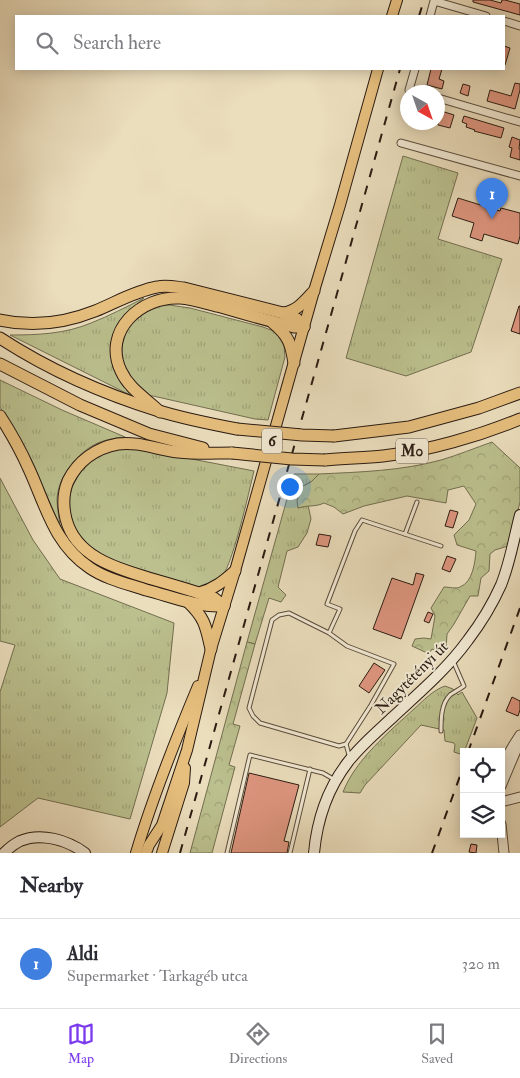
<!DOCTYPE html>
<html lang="en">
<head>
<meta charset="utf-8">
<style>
  :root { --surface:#fff; --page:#f2f2f3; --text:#2b2b33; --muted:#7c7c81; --line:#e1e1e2; --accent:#7c3aed }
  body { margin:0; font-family:"IM FELL Double Pica",serif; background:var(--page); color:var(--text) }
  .controls { position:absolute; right:15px; bottom:15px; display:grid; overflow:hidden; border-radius:0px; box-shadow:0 2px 12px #0003 }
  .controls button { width:45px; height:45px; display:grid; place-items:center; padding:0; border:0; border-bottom:1px solid var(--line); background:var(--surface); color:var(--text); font:25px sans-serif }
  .compass { position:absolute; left:400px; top:85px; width:45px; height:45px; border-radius:50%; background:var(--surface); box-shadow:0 2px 12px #0003; rotate:140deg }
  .you { position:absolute; left:289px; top:486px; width:18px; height:18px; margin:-12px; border:4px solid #fff; border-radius:50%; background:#1a73e8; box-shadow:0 0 0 8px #1a73e833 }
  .badge { display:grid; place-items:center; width:32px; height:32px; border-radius:50%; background:var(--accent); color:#fff; font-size:16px; font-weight:700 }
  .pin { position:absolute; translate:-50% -41px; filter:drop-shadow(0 1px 2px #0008) }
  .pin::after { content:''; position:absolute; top:26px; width:18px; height:15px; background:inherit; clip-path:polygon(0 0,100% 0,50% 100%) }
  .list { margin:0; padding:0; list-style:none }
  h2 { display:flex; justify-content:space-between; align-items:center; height:65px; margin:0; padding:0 20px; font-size:21px }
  h2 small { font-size:16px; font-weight:400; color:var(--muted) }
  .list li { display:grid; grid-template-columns:32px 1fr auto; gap:15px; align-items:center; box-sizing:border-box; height:90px; padding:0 20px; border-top:1px solid var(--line) }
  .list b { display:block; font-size:19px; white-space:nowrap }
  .list p { margin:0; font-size:16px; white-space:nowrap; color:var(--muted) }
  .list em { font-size:16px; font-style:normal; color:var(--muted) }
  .icon { flex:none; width:28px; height:28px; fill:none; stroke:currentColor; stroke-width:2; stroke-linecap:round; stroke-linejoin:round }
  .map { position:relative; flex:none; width:520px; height:853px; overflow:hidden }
  .search { position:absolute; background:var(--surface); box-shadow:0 2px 12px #0003; left:15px; right:15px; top:15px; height:55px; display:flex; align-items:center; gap:12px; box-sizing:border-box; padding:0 18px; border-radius:0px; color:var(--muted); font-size:19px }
  .sheet { height:155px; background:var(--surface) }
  nav { display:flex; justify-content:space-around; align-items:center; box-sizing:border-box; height:70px; border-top:1px solid var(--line); background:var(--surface); font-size:14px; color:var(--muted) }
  nav a { display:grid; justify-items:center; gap:2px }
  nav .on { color:var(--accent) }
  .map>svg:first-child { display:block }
</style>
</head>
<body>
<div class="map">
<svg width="520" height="853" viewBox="0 0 520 853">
  <defs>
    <pattern id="grass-tufts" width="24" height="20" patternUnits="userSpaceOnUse" patternTransform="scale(1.25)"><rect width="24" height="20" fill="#bbc08e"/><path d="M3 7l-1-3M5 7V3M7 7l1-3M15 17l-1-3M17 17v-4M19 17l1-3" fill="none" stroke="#a1a479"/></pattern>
    <pattern id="forest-crowns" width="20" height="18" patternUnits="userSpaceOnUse" patternTransform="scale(1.25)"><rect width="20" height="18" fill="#bbc08e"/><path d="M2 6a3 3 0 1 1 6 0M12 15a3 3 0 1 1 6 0" fill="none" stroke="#a1a479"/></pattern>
  </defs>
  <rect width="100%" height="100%" fill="#ebdebd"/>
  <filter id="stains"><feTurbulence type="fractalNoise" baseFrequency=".004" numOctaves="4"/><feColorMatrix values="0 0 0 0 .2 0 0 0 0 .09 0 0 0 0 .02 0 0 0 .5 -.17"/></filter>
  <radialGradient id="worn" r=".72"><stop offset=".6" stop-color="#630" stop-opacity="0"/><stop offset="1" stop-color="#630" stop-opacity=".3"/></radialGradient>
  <g fill="url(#grass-tufts)" stroke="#726e50">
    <path d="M 403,156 L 458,173 L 438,239 L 502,259 L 471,352 L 406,376 L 346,358 Z"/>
    <path d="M 144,298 L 129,311 L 116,329 L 112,348 L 113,368 L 130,395 L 10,335 C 37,335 65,334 91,323 C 109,316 126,307 144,298 Z"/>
    <path d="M 169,305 L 190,308 L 263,327 L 276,332 L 284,346 L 285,357 L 268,420 L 255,419 L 153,396 L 145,396 C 138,388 131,380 126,371 C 114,346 129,317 154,307 C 159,305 164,305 169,305 Z"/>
    <path d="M 0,380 L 62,410 L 125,437 C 114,438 102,440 92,446 C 74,457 58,478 57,499 C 57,508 59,517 60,526 L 31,459 L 0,407 Z"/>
    <path d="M 123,447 L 140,449 L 254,471 C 249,491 232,570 219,581 C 212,586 205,587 197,587 L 111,560 L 94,551 L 82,539 L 73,524 L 68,504 L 72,487 L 82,469 L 97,455 Z"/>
    <path d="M 294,474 L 319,474 L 311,482 L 301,487 L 298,508 L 308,505 L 311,519 L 307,533 L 298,547 L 287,551 L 278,587 L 286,595 L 281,602 L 269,598 L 255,644 L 247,642 Z"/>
    <path d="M 0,478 L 33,540 L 60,579 L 174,623 L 167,693 L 130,819 L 38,798 L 0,827 L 0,692 L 15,645 L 0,641 Z"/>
    <path d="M 445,686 L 453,689 L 458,695 L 462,692 L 477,718 L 463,755 L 454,752 L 455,745 L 454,743 L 445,741 L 444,730 L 421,725 L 365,785 L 360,793 L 343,792 C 356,759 389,732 414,709 C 423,701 433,690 445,686 Z"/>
  </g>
  <g fill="url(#forest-crowns)" stroke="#726e50">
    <path d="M 492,442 L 520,468 L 520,502 L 510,542 L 508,546 L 495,550 L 490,554 L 489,571 L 481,578 L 478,596 L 470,596 L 454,624 L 447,634 L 446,649 L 436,651 L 432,649 L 430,652 L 425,652 L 412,646 L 415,639 L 424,638 L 431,639 L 435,616 L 431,608 L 444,587 C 449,587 456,589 460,587 C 473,582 475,562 476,551 L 457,545 L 454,535 L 469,520 L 476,504 L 464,486 L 448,490 L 446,503 L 407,496 L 364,506 L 343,514 L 334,507 L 324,503 C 316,507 308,505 298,508 L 297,501 L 301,487 L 311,482 L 319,474 C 360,472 401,471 441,460 C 458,455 475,448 492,442 Z"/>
    <path d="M 247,642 L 255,644 L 233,724 L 240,726 L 229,765 L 235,767 L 212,853 L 190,853 Z"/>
  </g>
  <g fill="#df9680" stroke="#2a1b12">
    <path d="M 473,0 L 490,0 L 501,3 L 502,0 L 505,0 L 520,4 L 520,15 L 473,2 Z"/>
    <path d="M 504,46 L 510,48 L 505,65 L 504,65 Z"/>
    <path d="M 431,69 L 442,69 L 439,79 L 444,81 L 442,89 L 427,85 Z"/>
    <path d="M 515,83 L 520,84 L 520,90 L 515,109 L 487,101 L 490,90 L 511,96 Z"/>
    <path d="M 463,84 L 470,86 L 468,96 L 460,93 Z"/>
    <path d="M 438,110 L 454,115 L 450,128 L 438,125 Z"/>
    <path d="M 464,116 L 504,128 L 501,138 L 474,131 L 475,130 L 466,127 L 467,124 L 462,122 Z"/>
    <path d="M 512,137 L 520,140 L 519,149 L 520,149 L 520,160 L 510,157 L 512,148 L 509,147 Z"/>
    <path d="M 458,198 L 500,211 L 501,208 L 520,213 L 520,236 L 518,244 L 484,234 L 482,241 L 470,237 L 474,223 L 452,216 Z"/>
    <path d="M 519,306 L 520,306 L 520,334 L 511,331 Z"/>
    <path d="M 450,510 L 458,512 L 453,528 L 445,526 Z"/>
    <path d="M 319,534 L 331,536 L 328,547 L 316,545 Z"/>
    <path d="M 447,556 L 456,559 L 450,572 L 442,569 Z"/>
    <path d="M 416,573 L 424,575 L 401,639 L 373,629 L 392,578 L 413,585 Z"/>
    <path d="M 428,612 L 433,614 L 429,623 L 424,621 Z"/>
    <path d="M 374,663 L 385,670 L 369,693 L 359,686 Z"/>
    <path d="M 512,697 L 520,701 L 520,710 L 518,716 L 506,711 Z"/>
    <path d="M 249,773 L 299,785 L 284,841 L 289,842 L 287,853 L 231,853 Z"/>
    <path d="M 471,844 L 477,845 L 476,853 L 469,852 Z"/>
  </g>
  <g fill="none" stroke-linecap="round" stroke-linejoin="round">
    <g stroke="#5a4c3d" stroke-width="5">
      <g id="service">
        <path d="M 405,534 L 417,502"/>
        <path d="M 329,633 L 289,613 L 279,615 L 272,620 L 249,708 L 253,716 L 260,723 L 339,746 L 346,744 L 371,705 L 394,664 L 347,646 L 329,633 L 340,609 L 327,604 L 355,531 L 362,520 L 441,546"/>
        <path d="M 441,731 C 441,719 441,704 450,695 C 454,692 460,689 464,686 L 454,663"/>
        <path d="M 346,744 L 349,755"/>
        <path d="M 227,853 L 250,755 L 323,773 L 335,780"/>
        <path d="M 290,853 L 310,769"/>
      </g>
    </g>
    <g stroke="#5a4c3d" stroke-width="9">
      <g id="minor">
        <path d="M 430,16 L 434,1 L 486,16"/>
        <path d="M 504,21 L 520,26"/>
        <path d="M 415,69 L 409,90 L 417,92"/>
        <path d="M 438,98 L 520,122"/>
        <path d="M 401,143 L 520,176"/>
      </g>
    </g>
    <g stroke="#5a4c3d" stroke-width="11">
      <g id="tertiary">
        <path d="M 501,767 L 513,746 L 520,735"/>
        <path d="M 501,786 L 520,741"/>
        <path d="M 501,802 L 520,797"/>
        <path d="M 501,824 L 504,853"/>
      </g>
    </g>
    <g stroke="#2a1b12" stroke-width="12">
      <g id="secondary">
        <path d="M 4,853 C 9,848 14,844 20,841 C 41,832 67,840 85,853"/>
        <path d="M 314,853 C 317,820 328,788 348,762 C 361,745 378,731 394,716 C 420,692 447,669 468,640 C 481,623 492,605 501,585 C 510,563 514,538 520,515"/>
      </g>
    </g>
    <g stroke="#2a1b12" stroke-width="12">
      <g id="primary">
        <path d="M 392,16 L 397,0"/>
        <path d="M 136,853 C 153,796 175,741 198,686"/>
        <path d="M 146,853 L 149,845 L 162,825 L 187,750 L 211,649 L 235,571 L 314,291 L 340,205 L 378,69"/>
        <path d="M 162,853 L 184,783 L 185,768"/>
      </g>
    </g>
    <g stroke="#2a1b12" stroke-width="13">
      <g id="trunk">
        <path d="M 283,313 C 297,311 304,302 314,291"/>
        <path d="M 0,320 C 32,327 65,323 95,311 C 115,303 135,291 157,287 C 166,285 175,287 184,288 L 283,313 L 297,319 L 304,327"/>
        <path d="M 273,323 C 289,336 291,344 294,363"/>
        <path d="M 0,338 C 49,370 104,394 159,411 C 185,419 211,424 237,429"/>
        <path d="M 0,364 L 80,405 L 149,434 L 203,448"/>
        <path d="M 160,412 C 147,399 129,389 121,371 C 102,331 141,296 180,298 C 194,299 208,304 221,307 C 245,314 270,321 294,327 L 304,327"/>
        <path d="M 0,416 C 11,433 21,451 29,469 C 46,506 54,544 90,568 C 106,579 128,584 146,590 C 166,595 185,603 205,605 C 212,606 218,606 224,606"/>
        <path d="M 334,436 L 409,427 L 479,408 L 520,393"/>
        <path d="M 325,460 C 344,458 364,458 383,456 C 427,451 479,436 520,419"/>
        <path d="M 199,593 C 214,589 224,581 235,571"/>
        <path d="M 188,602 C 205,618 206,627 211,649"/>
        <path d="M 224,606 L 214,598 C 194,591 173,585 152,579 C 119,569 76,558 66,519 C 63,507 63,493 68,481 C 78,461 96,448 118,444 C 138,441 158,450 178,452 C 196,454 214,453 232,453"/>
      </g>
    </g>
    <use href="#service" stroke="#f2ead4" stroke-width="3"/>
    <use href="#minor" stroke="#f2ead4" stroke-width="7"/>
    <use href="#tertiary" stroke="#f2ead4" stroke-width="9"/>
    <use href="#secondary" stroke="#f2ead4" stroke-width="10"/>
    <use href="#primary" stroke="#e6bf7e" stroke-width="10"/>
    <use href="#trunk" stroke="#e6bf7e" stroke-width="11"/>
    <g stroke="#2a1b12" stroke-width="2" stroke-dasharray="9 9" stroke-linecap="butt">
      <path d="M 419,16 L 424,0"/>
      <path d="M 468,752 L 520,608"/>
      <path d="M 180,853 L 400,69"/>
      <path d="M 432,853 L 464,765"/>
    </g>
    <g stroke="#2a1b12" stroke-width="13" stroke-linecap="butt">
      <g id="trunk-bridge">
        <path d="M 237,429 L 302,435 L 334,436"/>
        <path d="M 232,453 L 292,459 L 325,460"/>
      </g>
    </g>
    <use href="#trunk-bridge" stroke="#e6bf7e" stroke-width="11"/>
  </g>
  <g text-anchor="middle" stroke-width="4" stroke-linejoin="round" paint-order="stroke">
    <g fill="#f2ead4" stroke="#66594c" stroke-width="1">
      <rect x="262" y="428.5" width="20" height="25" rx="4"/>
      <rect x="396" y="438.5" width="32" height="25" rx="4"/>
    </g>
    <g font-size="15" font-weight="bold" fill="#2a1b12">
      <text x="272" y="446">6</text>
      <text x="412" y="456">M0</text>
    </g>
    <g font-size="16" fill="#2a1b12" stroke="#f2ead4">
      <text transform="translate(411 677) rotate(-45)" y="6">Nagytétényi út</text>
    </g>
  </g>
  <rect width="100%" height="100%" filter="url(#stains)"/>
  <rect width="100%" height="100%" fill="url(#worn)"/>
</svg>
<div class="controls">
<button><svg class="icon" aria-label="locate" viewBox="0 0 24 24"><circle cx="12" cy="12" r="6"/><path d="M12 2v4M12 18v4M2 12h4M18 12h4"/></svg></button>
<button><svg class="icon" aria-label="layers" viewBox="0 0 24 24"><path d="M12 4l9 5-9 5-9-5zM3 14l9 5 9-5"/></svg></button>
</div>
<svg class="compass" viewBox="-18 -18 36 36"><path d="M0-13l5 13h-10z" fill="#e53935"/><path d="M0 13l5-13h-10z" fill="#7c7c81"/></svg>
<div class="you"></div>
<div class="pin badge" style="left:492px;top:219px;background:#3f7fe0">1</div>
<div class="search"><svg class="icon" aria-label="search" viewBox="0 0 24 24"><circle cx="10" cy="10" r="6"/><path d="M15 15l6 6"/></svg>Search here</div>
</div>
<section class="sheet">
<h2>Nearby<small></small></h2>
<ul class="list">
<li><span class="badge" style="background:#3f7fe0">1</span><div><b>Aldi</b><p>Supermarket · Tarkagéb utca</p></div><em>320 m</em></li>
</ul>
</section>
<nav>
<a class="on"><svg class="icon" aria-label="map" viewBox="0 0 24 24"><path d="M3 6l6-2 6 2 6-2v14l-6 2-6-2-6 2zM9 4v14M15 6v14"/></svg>Map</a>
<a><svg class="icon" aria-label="directions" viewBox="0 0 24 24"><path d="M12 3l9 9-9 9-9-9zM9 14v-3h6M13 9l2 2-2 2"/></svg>Directions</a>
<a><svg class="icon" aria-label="saved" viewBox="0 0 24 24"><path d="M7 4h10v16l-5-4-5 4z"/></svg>Saved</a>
</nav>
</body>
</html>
